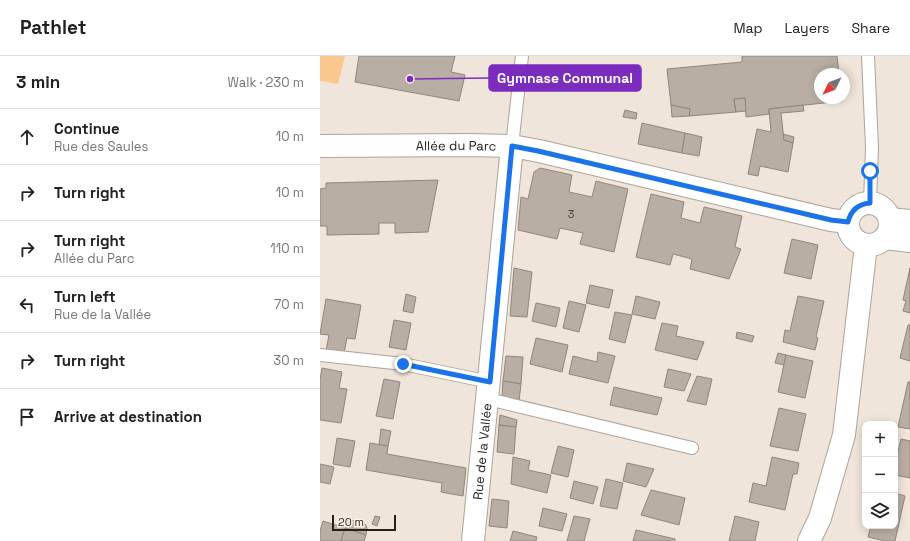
<!DOCTYPE html>
<html lang="en">
<head>
<meta charset="utf-8">
<style>
  :root { --surface:#fff; --page:#f6f6f6; --text:#202124; --muted:#757577; --line:#e0e0e0 }
  body { margin:0; font-family:"Space Grotesk",sans-serif; background:var(--page); color:var(--text) }
  .controls { position:absolute; right:12px; bottom:12px; display:grid; overflow:hidden; border-radius:8px; box-shadow:0 2px 10px #0003 }
  .controls button { width:36px; height:36px; display:grid; place-items:center; padding:0; border:0; border-bottom:1px solid var(--line); background:var(--surface); color:var(--text); font:20px sans-serif }
  .compass { position:absolute; left:494px; top:12px; width:36px; height:36px; border-radius:50%; background:var(--surface); box-shadow:0 2px 10px #0003; rotate:228deg }
  .scale { position:absolute; left:12px; bottom:10px; width:64px; box-sizing:border-box; padding-left:4px; border:2px solid #24211d; border-top:0; font-size:11px; line-height:14px; white-space:nowrap; color:#24211d; -webkit-text-stroke:3px #fcf2e7; paint-order:stroke }
  .stop { position:absolute; width:12px; height:12px; margin:-9px; border:3px solid #1a73e8; border-radius:50%; background:#fff }
  .stop.end { background:#1a73e8; border-color:#fff; box-shadow:0 1px 4px #0008 }
  .list { margin:0; padding:0; list-style:none }
  h2 { display:flex; justify-content:space-between; align-items:center; height:52px; margin:0; padding:0 16px; font-size:17px }
  h2 small { font-size:13px; font-weight:400; color:var(--muted) }
  .list li { display:grid; grid-template-columns:26px 1fr auto; gap:12px; align-items:center; box-sizing:border-box; height:56px; padding:0 16px; border-top:1px solid var(--line) }
  .list b { display:block; font-size:15px; white-space:nowrap }
  .list p { margin:0; font-size:13px; white-space:nowrap; color:var(--muted) }
  .list em { font-size:13px; font-style:normal; color:var(--muted) }
  .icon { flex:none; width:22px; height:22px; fill:none; stroke:currentColor; stroke-width:2; stroke-linecap:round; stroke-linejoin:round }
  .map { position:relative; flex:none; width:590px; height:485px; overflow:hidden }
  header { display:flex; align-items:center; gap:24px; box-sizing:border-box; height:56px; padding:0 20px; background:var(--surface); border-bottom:1px solid var(--line) }
  header strong { font-size:19px }
  nav { display:flex; gap:22px; margin-inline-start:auto; font-size:14px }
  main { display:flex }
  aside { flex:1; background:var(--surface) }
  .map>svg:first-child { display:block }
</style>
</head>
<body>
<header>
<strong>Pathlet</strong>
<nav><a>Map</a><a>Layers</a><a>Share</a></nav>
</header>
<main>
<aside>
<h2>3 min<small>Walk · 230 m</small></h2>
<ul class="list">
<li><svg class="icon" aria-label="ahead" viewBox="0 0 24 24"><path d="M12 20V5M6 11l6-6 6 6"/></svg><div><b>Continue</b><p>Rue des Saules</p></div><em>10 m</em></li>
<li><svg class="icon" aria-label="right" viewBox="0 0 24 24"><path d="M7 20v-9h11M14 6l5 5-5 5"/></svg><div><b>Turn right</b></div><em>10 m</em></li>
<li><svg class="icon" aria-label="right" viewBox="0 0 24 24"><path d="M7 20v-9h11M14 6l5 5-5 5"/></svg><div><b>Turn right</b><p>Allée du Parc</p></div><em>110 m</em></li>
<li><svg class="icon" aria-label="left" viewBox="0 0 24 24"><path d="M17 20v-9H6M10 6l-5 5 5 5"/></svg><div><b>Turn left</b><p>Rue de la Vallée</p></div><em>70 m</em></li>
<li><svg class="icon" aria-label="right" viewBox="0 0 24 24"><path d="M7 20v-9h11M14 6l5 5-5 5"/></svg><div><b>Turn right</b></div><em>30 m</em></li>
<li><svg class="icon" aria-label="arrive" viewBox="0 0 24 24"><path d="M6 21V4h12l-3 4 3 4H6"/></svg><div><b>Arrive at destination</b></div></li>
</ul>
</aside>
<div class="map">
<svg width="590" height="485" viewBox="0 0 590 485">
  <rect width="100%" height="100%" fill="#efe5da"/>
  <path fill="#fac78e" d="M 0,0 L 25,0 L 18,28 L 0,25 Z"/>
  <g fill="#b8aea4" stroke="#8f867c">
    <path d="M 39,0 L 135,0 L 131,16 L 145,19 L 139,45 L 35,26 Z"/>
    <path d="M 422,0 L 517,0 L 519,18 L 500,18 L 500,42 L 522,42 L 522,45 L 449,53 L 449,58 L 426,61 L 425,42 L 414,43 L 416,56 L 369,60 L 370,53 L 351,49 L 347,13 L 422,6 Z"/>
    <path d="M 425,42 L 426,55 L 416,56 L 414,43 Z"/>
    <path d="M 351,49 L 370,53 L 369,60 L 352,61 Z"/>
    <path d="M 483,49 L 484,55 L 461,57 L 464,84 L 473,87 L 468,116 L 440,110 L 438,120 L 428,118 L 437,73 L 451,76 L 449,53 Z"/>
    <path d="M 305,54 L 317,57 L 316,63 L 303,61 Z"/>
    <path d="M 322,67 L 365,77 L 362,97 L 318,88 Z"/>
    <path d="M 365,77 L 382,81 L 379,100 L 362,97 Z"/>
    <path d="M 463,78 L 474,81 L 473,87 L 464,84 Z"/>
    <path d="M 220,112 L 252,119 L 249,136 L 272,141 L 276,125 L 308,133 L 294,196 L 260,188 L 263,177 L 240,172 L 237,183 L 198,174 L 201,141 L 208,143 L 214,116 Z"/>
    <path d="M 118,124 L 108,176 L 75,177 L 75,167 L 59,167 L 59,178 L 7,179 L 7,170 L 0,170 L 0,133 L 6,132 L 6,127 Z"/>
    <path d="M 331,138 L 364,146 L 361,162 L 380,167 L 384,151 L 422,160 L 415,191 L 421,193 L 409,223 L 370,213 L 372,203 L 353,198 L 350,209 L 316,201 Z"/>
    <path d="M 472,183 L 498,189 L 491,223 L 464,217 Z"/>
    <path d="M 194,212 L 212,216 L 207,261 L 190,260 Z"/>
    <path d="M 590,212 L 590,257 L 583,255 L 586,245 L 583,244 Z"/>
    <path d="M 270,229 L 293,234 L 289,252 L 266,247 Z"/>
    <path d="M 86,238 L 96,241 L 93,257 L 83,255 Z"/>
    <path d="M 316,240 L 340,246 L 335,263 L 312,258 Z"/>
    <path d="M 478,240 L 504,245 L 496,281 L 498,282 L 495,294 L 463,286 L 465,274 L 470,275 Z"/>
    <path d="M 6,243 L 41,249 L 35,283 L 27,282 L 24,297 L 6,295 L 9,279 L 0,278 Z"/>
    <path d="M 249,245 L 266,249 L 259,276 L 243,272 Z"/>
    <path d="M 216,247 L 240,252 L 236,271 L 212,265 Z"/>
    <path d="M 295,256 L 312,259 L 305,287 L 289,283 Z"/>
    <path d="M 74,264 L 91,267 L 86,294 L 69,291 Z"/>
    <path d="M 342,267 L 358,270 L 356,280 L 384,286 L 377,304 L 335,294 Z"/>
    <path d="M 588,269 L 590,269 L 590,305 L 580,302 Z"/>
    <path d="M 417,276 L 434,280 L 432,286 L 416,282 Z"/>
    <path d="M 216,282 L 248,289 L 242,316 L 210,308 Z"/>
    <path d="M 278,296 L 295,300 L 288,327 L 249,318 L 253,300 L 277,306 Z"/>
    <path d="M 458,297 L 466,299 L 464,309 L 455,307 Z"/>
    <path d="M 466,299 L 493,305 L 485,342 L 458,336 Z"/>
    <path d="M 186,300 L 203,301 L 201,328 L 183,325 Z"/>
    <path d="M 2,312 L 22,316 L 19,332 L 27,333 L 21,367 L 0,364 L 0,324 Z"/>
    <path d="M 348,313 L 371,318 L 364,335 L 344,331 Z"/>
    <path d="M 377,320 L 392,323 L 386,349 L 367,345 Z"/>
    <path d="M 64,323 L 80,326 L 73,363 L 56,360 Z"/>
    <path d="M 183,325 L 201,328 L 199,345 L 182,341 Z"/>
    <path d="M 588,326 L 590,326 L 590,373 L 578,371 Z"/>
    <path d="M 294,331 L 342,342 L 337,359 L 290,349 Z"/>
    <path d="M 459,352 L 486,358 L 478,395 L 450,390 Z"/>
    <path d="M 180,359 L 197,364 L 196,371 L 179,369 Z"/>
    <path d="M 179,369 L 196,371 L 194,398 L 177,396 Z"/>
    <path d="M 61,373 L 71,375 L 68,390 L 59,389 Z"/>
    <path d="M 17,382 L 35,385 L 30,411 L 13,408 Z"/>
    <path d="M 581,383 L 590,385 L 590,422 L 575,419 L 575,408 Z"/>
    <path d="M 50,387 L 68,390 L 67,398 L 146,412 L 143,440 L 121,436 L 122,427 L 46,414 Z"/>
    <path d="M 238,390 L 254,394 L 248,421 L 231,417 Z"/>
    <path d="M 193,401 L 210,405 L 208,414 L 231,419 L 227,437 L 191,428 Z"/>
    <path d="M 452,401 L 479,407 L 477,418 L 473,418 L 465,454 L 429,446 L 433,427 L 446,430 Z"/>
    <path d="M 307,407 L 334,413 L 326,431 L 303,425 Z"/>
    <path d="M 0,408 L 14,411 L 10,428 L 0,426 Z"/>
    <path d="M 286,423 L 303,427 L 297,453 L 280,450 Z"/>
    <path d="M 254,425 L 278,431 L 273,448 L 250,442 Z"/>
    <path d="M 331,434 L 365,442 L 359,469 L 321,459 Z"/>
    <path d="M 575,437 L 585,440 L 575,485 L 565,485 L 548,481 L 551,470 L 575,470 Z"/>
    <path d="M 172,443 L 189,445 L 187,472 L 169,470 Z"/>
    <path d="M 223,452 L 247,458 L 242,475 L 219,470 Z"/>
    <path d="M 55,460 L 60,461 L 57,470 L 52,468 Z"/>
    <path d="M 254,460 L 270,463 L 264,485 L 247,485 Z"/>
    <path d="M 415,460 L 439,466 L 435,485 L 409,485 Z"/>
    <path d="M 27,463 L 45,468 L 47,472 L 46,479 L 25,472 Z"/>
    <path d="M 3,465 L 25,472 L 21,485 L 0,485 L 0,475 Z"/>
    <path d="M 25,472 L 46,479 L 44,485 L 21,485 Z"/>
    <path d="M 316,474 L 355,483 L 355,485 L 313,485 Z"/>
    <path d="M 193,475 L 217,481 L 216,485 L 190,485 Z"/>
  </g>
  <g fill="none" stroke-linecap="round" stroke-linejoin="round">
    <g stroke="#ada399" stroke-width="14">
      <g id="service">
        <path d="M 548,0 L 552,92 L 550,147"/>
        <path d="M 192,90 L 202,0"/>
        <path d="M 0,299 L 83,308 L 170,326"/>
        <path d="M 168,343 L 372,392"/>
      </g>
    </g>
    <g stroke="#ada399" stroke-width="24">
      <g id="minor">
        <path id="s1" d="M 0,90 L 150,89 L 192,90 L 219,95 L 511,164 L 528,166"/>
        <circle cx="549" cy="168" r="21"/>
        <path d="M 570,163 L 590,165"/>
        <path d="M 565,182 L 590,185"/>
        <path id="s2" d="M 153,485 L 192,90"/>
        <path d="M 489,485 L 500,462 L 524,379 L 546,189"/>
      </g>
    </g>
    <use href="#service" stroke="#fff" stroke-width="12"/>
    <use href="#minor" stroke="#fff" stroke-width="22"/>
  </g>
  <g fill="none" stroke-linecap="round" stroke-linejoin="round">
    <path stroke="#1a73e8" stroke-width="5" d="M 83,308 L 170,326 L 192,90 L 218,95 L 511,164 L 528,166 C 531,154 538,148 550,147 L 550,115"/>
  </g>
  <g text-anchor="middle" stroke-width="3" stroke-linejoin="round" paint-order="stroke">
    <g font-size="11" fill="#49443f">
      <text x="251" y="162">3</text>
    </g>
    <g font-size="13" fill="#24211d" stroke="#fcf2e7">
      <text dy="5" stroke="none"><textPath href="#s1" startOffset="136">Allée du Parc</textPath></text>
      <text dy="5" stroke="none"><textPath href="#s2" startOffset="90">Rue de la Vallée</textPath></text>
    </g>
  </g>
  <path fill="none" stroke="#7b2cbf" stroke-width="1.5" d="M90 23L169 22"/>
  <circle fill="#7b2cbf" stroke="#fcf2e7" stroke-width="1.5" cx="90" cy="23" r="4"/>
  <rect fill="#7b2cbf" stroke="#7b2cbf" stroke-width="1.5" x="169" y="9" width="152" height="26" rx="4"/>
  <g font-size="14" text-anchor="middle" font-weight="bold" fill="#fff">
    <text x="245" y="27">Gymnase Communal</text>
  </g>
</svg>
<div class="controls">
<button>+</button>
<button>−</button>
<button><svg class="icon" aria-label="layers" viewBox="0 0 24 24"><path d="M12 4l9 5-9 5-9-5zM3 14l9 5 9-5"/></svg></button>
</div>
<svg class="compass" viewBox="-18 -18 36 36"><path d="M0-13l5 13h-10z" fill="#e53935"/><path d="M0 13l5-13h-10z" fill="#757577"/></svg>
<div class="scale">20 m</div>
<div class="stop" style="left:550px;top:115px"></div>
<div class="stop end" style="left:83px;top:308px"></div>
</div>
</main>
</body>
</html>
